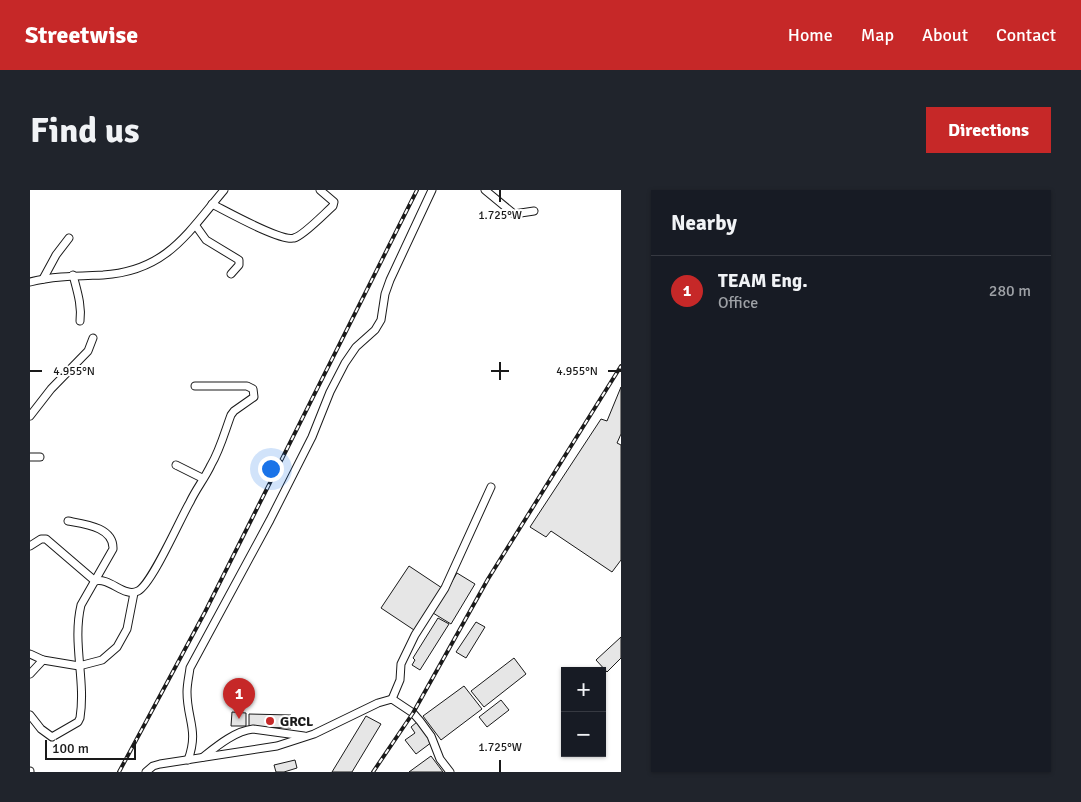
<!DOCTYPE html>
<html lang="en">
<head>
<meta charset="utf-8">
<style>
  :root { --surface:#171b24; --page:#20242c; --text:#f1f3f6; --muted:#9ea1a6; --line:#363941; --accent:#c62828 }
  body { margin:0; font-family:Signika,sans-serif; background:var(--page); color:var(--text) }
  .controls { position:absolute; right:15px; bottom:15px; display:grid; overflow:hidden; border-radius:0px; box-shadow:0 1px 4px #0004 }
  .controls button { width:45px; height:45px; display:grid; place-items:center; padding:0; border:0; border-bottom:1px solid var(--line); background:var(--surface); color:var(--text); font:25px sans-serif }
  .scale { position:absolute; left:15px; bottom:12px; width:91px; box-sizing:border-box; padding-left:5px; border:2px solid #1a1a1a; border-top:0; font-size:14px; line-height:18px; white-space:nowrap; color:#1a1a1a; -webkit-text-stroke:4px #fff; paint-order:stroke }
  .you { position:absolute; left:240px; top:278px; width:18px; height:18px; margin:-12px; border:4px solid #fff; border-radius:50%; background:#1a73e8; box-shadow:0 0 0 8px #1a73e833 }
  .badge { display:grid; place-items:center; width:32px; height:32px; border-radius:50%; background:var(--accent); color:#fff; font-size:16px; font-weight:700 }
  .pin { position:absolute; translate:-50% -41px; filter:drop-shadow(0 1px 2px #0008) }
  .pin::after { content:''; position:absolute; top:26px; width:18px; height:15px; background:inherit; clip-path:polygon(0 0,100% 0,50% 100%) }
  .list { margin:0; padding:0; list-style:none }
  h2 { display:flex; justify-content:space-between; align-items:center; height:65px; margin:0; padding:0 20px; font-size:21px }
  h2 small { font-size:16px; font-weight:400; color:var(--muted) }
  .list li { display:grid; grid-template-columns:32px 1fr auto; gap:15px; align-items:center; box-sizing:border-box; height:70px; padding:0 20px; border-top:1px solid var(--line) }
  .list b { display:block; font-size:19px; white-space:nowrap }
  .list p { margin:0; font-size:16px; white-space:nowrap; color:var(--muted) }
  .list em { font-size:16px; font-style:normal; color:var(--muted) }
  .map { position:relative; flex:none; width:591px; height:582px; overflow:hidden; border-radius:0px }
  header { display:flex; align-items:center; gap:30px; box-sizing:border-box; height:70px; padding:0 25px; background:var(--accent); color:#fff }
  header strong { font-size:24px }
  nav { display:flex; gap:28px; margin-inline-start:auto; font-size:18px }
  .intro { display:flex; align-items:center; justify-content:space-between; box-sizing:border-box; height:120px; padding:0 30px }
  h1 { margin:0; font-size:35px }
  .button { padding:12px 22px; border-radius:0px; background:var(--accent); color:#fff; font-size:18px; font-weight:700 }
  main { display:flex; gap:30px; padding:0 30px }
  aside { flex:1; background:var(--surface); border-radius:0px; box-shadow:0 1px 4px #0004 }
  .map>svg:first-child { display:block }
</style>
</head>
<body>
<header>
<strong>Streetwise</strong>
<nav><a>Home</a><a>Map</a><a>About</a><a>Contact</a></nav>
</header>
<div class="intro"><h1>Find us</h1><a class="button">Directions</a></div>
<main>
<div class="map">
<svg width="591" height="582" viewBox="0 0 591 582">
  <rect width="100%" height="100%" fill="#fff"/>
  <g fill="#e6e6e6" stroke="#1a1a1a">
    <path d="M 591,197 L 591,244 L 587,253 L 591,255 L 591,370 L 582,382 L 521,341 L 516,347 L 500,337 L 571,229 L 577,231 Z"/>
    <path d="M 379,376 L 412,398 L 384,440 L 351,418 Z"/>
    <path d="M 427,383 L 445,394 L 421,434 L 403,423 Z"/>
    <path d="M 408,428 L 419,434 L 390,480 L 382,475 L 385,470 L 383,468 Z"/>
    <path d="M 446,432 L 455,437 L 436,468 L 426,462 Z"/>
    <path d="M 591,447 L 591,468 L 577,482 L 566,470 Z"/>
    <path d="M 484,468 L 496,484 L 454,517 L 441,501 Z"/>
    <path d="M 434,496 L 452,519 L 411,550 L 393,526 Z"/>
    <path d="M 471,510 L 479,520 L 457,537 L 449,527 Z"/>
    <path d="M 202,522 L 216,523 L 216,536 L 201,536 Z"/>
    <path d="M 219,524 L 261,525 L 261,538 L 219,537 Z"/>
    <path d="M 336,526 L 351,534 L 322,582 L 302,582 Z"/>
    <path d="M 387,532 L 402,552 L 386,564 L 375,550 L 385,543 L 381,537 Z"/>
    <path d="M 401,566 L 413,582 L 379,582 Z"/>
    <path d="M 265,570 L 267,578 L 254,582 L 246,582 L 244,575 Z"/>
  </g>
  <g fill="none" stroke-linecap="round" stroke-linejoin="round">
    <g stroke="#1a1a1a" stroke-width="9">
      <g id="minor">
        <path d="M 455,0 L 484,24 L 504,21"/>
        <path d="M 182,14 C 196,21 251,52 264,48 C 273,46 295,23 303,16 L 304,12 L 290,0"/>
        <path d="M 166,36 L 176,50 L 209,70 L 209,75 L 201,84"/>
        <path d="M 43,85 C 47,101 52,115 50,131"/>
        <path d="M 13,89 L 26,65 L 39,48"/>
        <path d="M 0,92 C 24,86 48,86 73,85 C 136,81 157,44 194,0"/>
        <path d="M 0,226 L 21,199 L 58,161 L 63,148"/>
        <path d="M 0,267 L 10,267"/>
        <path d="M 146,275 L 172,288"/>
        <path d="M 0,356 L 11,349 L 16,349 L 65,391 C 80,387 94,408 108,401 C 122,394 150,329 160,312 C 166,299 175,288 181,275 C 190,260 195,241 201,225 L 204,221 L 224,207 L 223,199 L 217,196 L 165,196"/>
        <path d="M 0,464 L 13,470 L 49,476 L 72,470 L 87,457 L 97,439 L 104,403"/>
        <path d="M 0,484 L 13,470"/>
        <path d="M 362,509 L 370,490 L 371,474 L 385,445 L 415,398 L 461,297"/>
        <path d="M 0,525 L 11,539 L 22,547 L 48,532 L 50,528 C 56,490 42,453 51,415 L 83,359 C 84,337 54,334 38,331"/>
        <path d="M 173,567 C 187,556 205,541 223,539 L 274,546"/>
        <path d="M 158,570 C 169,540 157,530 157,502 C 157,494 159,486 160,478 L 240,330 L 282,247 L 300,202 L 315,173 L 326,157 L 345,140 L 351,130 L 355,104 L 360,90 L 402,0"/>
        <path d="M 0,581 L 0,582"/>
        <path d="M 116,582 L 123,576 L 130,574 L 247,556 L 284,544 L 348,513 L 362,509 L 383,523 L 390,531 L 401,546 L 410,569 L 420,582"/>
      </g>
    </g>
    <use href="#minor" stroke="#fff" stroke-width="7"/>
    <g stroke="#1a1a1a" stroke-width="4">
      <g id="rail">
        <path d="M 89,582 L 175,422 L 387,0"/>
        <path d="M 343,582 L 383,523 L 458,389 L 591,176"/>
      </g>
    </g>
    <use href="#rail" stroke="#fff" stroke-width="2" stroke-dasharray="5.5" stroke-linecap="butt"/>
  </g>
  <path fill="none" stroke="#1a1a1a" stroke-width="2" d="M 470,0 L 470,12M 470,172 L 470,190M 0,181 L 12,181M 461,181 L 479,181M 578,181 L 591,181M 470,570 L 470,582"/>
  <circle fill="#c62828" stroke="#fff" stroke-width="2" cx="240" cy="531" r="5"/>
  <g text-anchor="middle" stroke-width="4" stroke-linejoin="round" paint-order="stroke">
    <g font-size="14" font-weight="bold" fill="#1a1a1a" stroke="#fff" text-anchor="start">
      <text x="250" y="536">GRCL</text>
    </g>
  </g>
  <g font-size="12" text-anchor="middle" fill="#1a1a1a" stroke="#fff" stroke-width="4" stroke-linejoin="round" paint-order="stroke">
    <text x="470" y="29">1.725°W</text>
    <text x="44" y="185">4.955°N</text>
    <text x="547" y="185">4.955°N</text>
    <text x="470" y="561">1.725°W</text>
  </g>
</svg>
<div class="controls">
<button>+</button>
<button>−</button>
</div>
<div class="scale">100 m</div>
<div class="you"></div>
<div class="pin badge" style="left:209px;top:529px">1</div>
</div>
<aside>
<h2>Nearby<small></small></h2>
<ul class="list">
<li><span class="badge">1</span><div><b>TEAM Eng.</b><p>Office</p></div><em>280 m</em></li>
</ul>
</aside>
</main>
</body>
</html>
